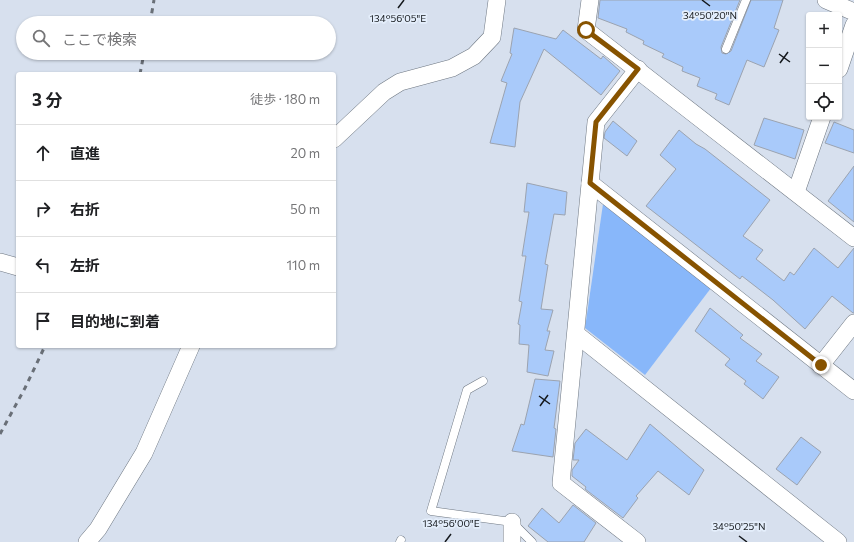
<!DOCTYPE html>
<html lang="ja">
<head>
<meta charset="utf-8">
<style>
  :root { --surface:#fff; --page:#f6f6f6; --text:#202124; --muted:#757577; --line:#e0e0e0 }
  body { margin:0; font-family:Commissioner,"Noto Sans JP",sans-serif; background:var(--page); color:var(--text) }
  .controls { position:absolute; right:12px; top:12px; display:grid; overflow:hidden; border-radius:4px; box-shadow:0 1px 3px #0004 }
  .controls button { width:36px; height:36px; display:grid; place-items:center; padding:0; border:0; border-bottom:1px solid var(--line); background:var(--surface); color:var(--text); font:20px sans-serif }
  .stop { position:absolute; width:12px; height:12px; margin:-9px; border:3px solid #875300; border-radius:50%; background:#fff }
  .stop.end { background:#875300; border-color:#fff; box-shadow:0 1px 4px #0008 }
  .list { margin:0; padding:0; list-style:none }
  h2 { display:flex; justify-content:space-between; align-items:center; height:52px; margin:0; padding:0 16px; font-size:17px }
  h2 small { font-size:13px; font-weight:400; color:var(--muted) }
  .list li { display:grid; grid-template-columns:26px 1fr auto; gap:12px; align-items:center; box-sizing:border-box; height:56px; padding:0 16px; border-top:1px solid var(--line) }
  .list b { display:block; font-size:15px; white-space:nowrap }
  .list em { font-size:13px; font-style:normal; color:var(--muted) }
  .icon { flex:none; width:22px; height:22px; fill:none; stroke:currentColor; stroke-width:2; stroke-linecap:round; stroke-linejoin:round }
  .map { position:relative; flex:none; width:854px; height:542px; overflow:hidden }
  .search { position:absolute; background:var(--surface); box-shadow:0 1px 3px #0004; left:16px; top:16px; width:320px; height:44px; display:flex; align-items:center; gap:10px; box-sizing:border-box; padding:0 14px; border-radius:22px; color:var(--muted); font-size:15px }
  .panel { position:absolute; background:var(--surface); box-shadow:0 1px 3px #0004; left:16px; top:72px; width:320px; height:276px; border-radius:4px }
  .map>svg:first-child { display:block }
</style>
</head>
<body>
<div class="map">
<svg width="854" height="542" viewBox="0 0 854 542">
  <rect width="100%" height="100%" fill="#d7e0ee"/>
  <path fill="#88b7fa" d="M 603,204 L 711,288 L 645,375 L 585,328 Z"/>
  <g fill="#a9cafa" stroke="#9ba3b0">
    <path d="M 600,0 L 740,0 L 721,47 L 722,53 L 726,54 L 731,51 L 751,0 L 783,0 L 774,28 L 779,30 L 764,67 L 747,60 L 729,105 L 715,99 L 717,94 L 697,86 L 700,78 L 682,71 L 683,67 L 662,57 L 664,54 L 643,44 L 644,41 L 626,32 L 627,29 L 598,18 Z"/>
    <path d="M 514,28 L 556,39 L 563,30 L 601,59 L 603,56 L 620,71 L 601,95 L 544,49 L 520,102 L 515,147 L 490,143 L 507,83 L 501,81 L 512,54 L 510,53 Z"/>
    <path d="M 764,118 L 804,130 L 795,159 L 754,145 Z"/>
    <path d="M 613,121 L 637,141 L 627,156 L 604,138 L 605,132 Z"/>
    <path d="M 834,122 L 854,130 L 854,153 L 825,143 Z"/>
    <path d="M 679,130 L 696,144 L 705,149 L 770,200 L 743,236 L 763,250 L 756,259 L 784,281 L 790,272 L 794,275 L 814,248 L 838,268 L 854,248 L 854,313 L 853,313 L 832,296 L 805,329 L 773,300 L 742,276 L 740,279 L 646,206 L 676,169 L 660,155 Z"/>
    <path d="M 854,166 L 854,222 L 828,201 Z"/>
    <path d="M 527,183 L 567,192 L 565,215 L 554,214 L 545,264 L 548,265 L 541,309 L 553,310 L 547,331 L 550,331 L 545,350 L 554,351 L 548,376 L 527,372 L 529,345 L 519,344 L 520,325 L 518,324 L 522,302 L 519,301 L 526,256 L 522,256 L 529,212 L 524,212 Z"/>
    <path d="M 710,308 L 743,335 L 740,338 L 762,354 L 756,361 L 779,377 L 763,399 L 744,384 L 746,381 L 725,365 L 730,359 L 695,331 Z"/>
    <path d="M 535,379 L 560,381 L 554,428 L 556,429 L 553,457 L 512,451 L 521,424 L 524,425 Z"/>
    <path d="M 650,424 L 704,470 L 689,495 L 658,471 L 636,496 L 638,498 L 623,518 L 585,489 L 586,487 L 572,476 L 572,470 L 579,460 L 573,460 L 575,443 L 586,429 L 627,460 Z"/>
    <path d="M 801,437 L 821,452 L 797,485 L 776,469 Z"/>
    <path d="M 573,505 L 596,523 L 584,542 L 548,542 L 528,526 L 542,508 L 559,523 Z"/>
  </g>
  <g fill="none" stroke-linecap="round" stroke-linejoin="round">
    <g stroke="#6e7782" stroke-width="9">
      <g id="service">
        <path d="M 726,49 L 746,0"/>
        <path d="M 483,381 L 467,390 L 431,511 L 512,522 L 532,542"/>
        <path d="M 400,542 L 401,540"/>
      </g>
    </g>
    <g stroke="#6e7782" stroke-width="18">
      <g id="minor">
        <path d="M 590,0 L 586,30 L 854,238"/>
        <path d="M 826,0 L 854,12"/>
        <path d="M 839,69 L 854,25"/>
        <path d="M 334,139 L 384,92 L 400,82 L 452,68 L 474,56 L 492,37 L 497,0"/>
        <path d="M 590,183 L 854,391"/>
        <path d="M 796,192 L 822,117"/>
        <path d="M 0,262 L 18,267"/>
        <path d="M 576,334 L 838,542"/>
        <path d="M 821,365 L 854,323"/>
        <path d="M 87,542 L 98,529 L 144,453 L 191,346"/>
        <path d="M 512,542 L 512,522"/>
        <path d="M 637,542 L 561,483 L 596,122 L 638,69"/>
      </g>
    </g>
    <use href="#service" stroke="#fff" stroke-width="8"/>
    <use href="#minor" stroke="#fff" stroke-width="17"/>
    <g stroke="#696f77" stroke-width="3" stroke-dasharray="5 5" stroke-linecap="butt">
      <path d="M 150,23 L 154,0"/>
      <path d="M 140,74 L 144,53"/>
      <path d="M 0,434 L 25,388 L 45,346"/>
    </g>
  </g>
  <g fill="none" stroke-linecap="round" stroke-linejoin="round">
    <path stroke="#875300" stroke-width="5" d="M 586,30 L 638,69 L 596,122 L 590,183 L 821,365"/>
  </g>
  <path fill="none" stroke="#15191d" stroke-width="1.5" d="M 702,0 L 710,6M 398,8 L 404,0M 779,54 L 790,62M 780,63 L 788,52M 539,396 L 550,404M 540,406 L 548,395M 739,536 L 747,542M 445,542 L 451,534"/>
  <g font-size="10" text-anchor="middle" fill="#15191d" stroke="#e4eefb" stroke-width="3.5" stroke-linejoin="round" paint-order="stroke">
    <text x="710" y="19">34°50'20"N</text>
    <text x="398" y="22">134°56'05"E</text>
    <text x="451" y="527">134°56'00"E</text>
    <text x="739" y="530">34°50'25"N</text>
  </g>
</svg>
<div class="controls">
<button>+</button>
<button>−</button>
<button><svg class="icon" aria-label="locate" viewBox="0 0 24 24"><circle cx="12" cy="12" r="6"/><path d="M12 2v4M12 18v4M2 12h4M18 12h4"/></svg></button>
</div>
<div class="stop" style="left:586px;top:30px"></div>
<div class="stop end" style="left:821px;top:365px"></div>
<div class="search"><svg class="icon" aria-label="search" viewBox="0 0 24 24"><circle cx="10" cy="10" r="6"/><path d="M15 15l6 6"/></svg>ここで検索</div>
<section class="panel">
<h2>3 分<small>徒歩 · 180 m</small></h2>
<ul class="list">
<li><svg class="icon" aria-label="ahead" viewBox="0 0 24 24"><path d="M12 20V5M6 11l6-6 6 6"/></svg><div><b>直進</b></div><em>20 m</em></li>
<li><svg class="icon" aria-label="right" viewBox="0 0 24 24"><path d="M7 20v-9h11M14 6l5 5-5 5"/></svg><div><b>右折</b></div><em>50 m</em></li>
<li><svg class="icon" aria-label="left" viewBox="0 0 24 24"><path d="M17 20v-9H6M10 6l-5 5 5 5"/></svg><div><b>左折</b></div><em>110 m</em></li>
<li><svg class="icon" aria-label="arrive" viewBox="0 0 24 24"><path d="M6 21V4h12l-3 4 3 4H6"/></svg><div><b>目的地に到着</b></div></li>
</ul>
</section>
</div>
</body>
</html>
